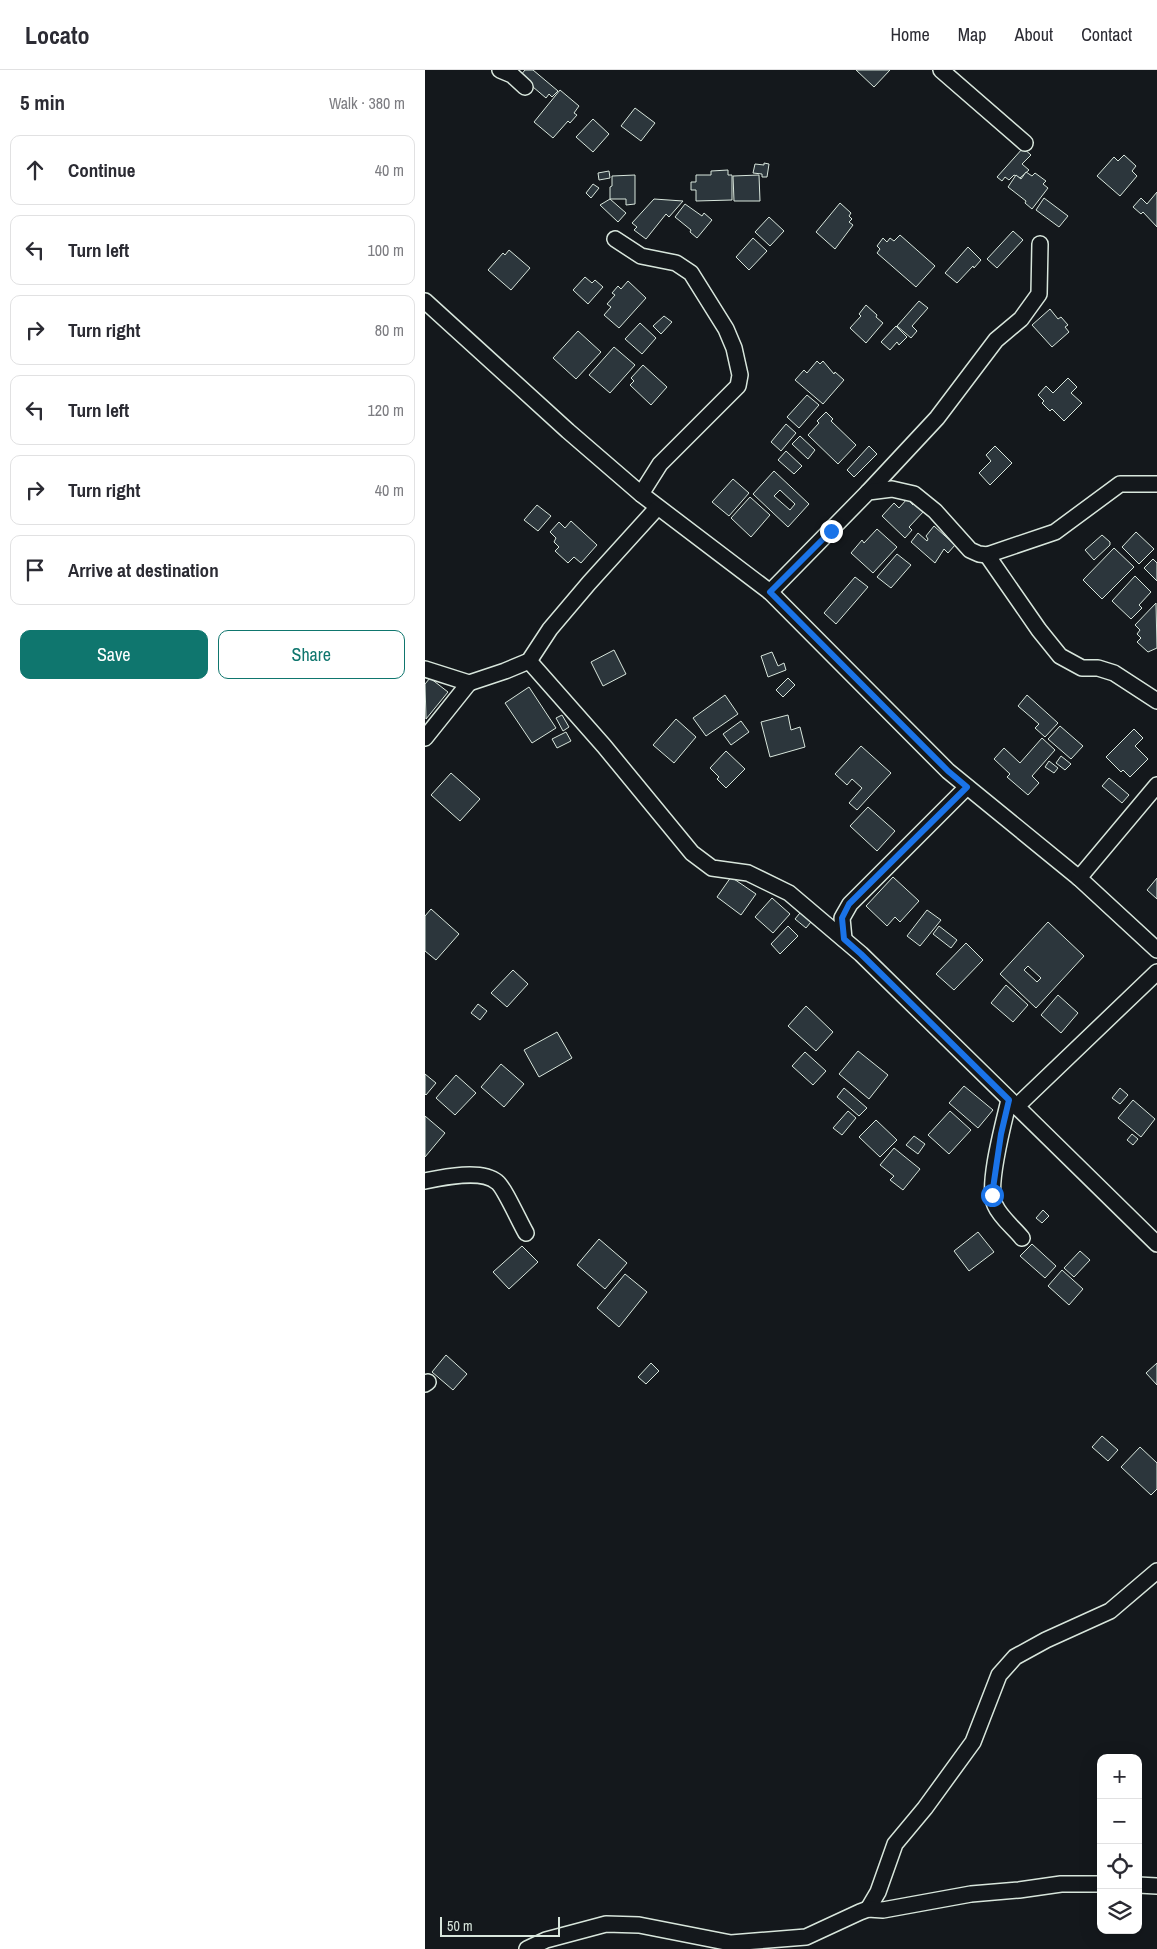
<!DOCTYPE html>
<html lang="en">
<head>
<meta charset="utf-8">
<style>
  :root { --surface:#fff; --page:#f2f2f3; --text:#2b2b33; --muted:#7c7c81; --line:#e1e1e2; --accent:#0f766e }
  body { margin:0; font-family:"Archivo Narrow",sans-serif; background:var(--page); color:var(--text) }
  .controls { position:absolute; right:15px; bottom:15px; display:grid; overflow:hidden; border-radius:10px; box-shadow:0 5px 20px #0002 }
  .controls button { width:45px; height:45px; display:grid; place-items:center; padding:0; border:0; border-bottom:1px solid var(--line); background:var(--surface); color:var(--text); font:25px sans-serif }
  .scale { position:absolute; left:15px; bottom:12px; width:120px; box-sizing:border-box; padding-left:5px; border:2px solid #d8e6dc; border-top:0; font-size:14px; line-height:18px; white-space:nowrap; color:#d8e6dc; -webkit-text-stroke:4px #14181c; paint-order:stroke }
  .stop { position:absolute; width:15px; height:15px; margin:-11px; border:4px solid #1a73e8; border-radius:50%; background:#fff }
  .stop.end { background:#1a73e8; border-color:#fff; box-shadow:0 1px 5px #0008 }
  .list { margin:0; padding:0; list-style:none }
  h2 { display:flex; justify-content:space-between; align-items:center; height:65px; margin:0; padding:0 20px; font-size:21px }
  h2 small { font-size:16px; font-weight:400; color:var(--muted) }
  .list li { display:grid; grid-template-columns:32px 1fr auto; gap:15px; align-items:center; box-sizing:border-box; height:70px; margin:0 10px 10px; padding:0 10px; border:1px solid var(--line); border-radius:10px }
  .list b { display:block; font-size:19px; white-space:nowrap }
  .list em { font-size:16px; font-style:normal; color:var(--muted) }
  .actions { display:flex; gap:10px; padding:15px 20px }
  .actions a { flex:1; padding:11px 0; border:1px solid var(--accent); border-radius:10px; text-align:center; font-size:18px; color:var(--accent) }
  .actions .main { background:var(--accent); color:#fff }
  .icon { flex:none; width:28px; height:28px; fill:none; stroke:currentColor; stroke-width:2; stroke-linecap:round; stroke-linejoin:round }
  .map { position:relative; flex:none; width:732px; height:1879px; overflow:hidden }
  header { display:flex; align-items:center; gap:30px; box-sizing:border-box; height:70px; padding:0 25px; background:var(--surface); border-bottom:1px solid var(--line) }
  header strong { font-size:24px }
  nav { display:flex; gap:28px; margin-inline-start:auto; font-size:18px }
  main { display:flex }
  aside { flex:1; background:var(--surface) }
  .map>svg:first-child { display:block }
</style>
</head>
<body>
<header>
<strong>Locato</strong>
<nav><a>Home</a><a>Map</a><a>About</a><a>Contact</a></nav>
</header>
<main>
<aside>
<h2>5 min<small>Walk · 380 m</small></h2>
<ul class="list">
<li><svg class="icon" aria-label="ahead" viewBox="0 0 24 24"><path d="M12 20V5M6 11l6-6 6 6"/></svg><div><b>Continue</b></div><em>40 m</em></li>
<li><svg class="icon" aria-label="left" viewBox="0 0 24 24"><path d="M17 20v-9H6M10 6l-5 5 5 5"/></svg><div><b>Turn left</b></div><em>100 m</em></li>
<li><svg class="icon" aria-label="right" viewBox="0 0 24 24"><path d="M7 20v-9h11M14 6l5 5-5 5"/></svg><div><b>Turn right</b></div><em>80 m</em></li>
<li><svg class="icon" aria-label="left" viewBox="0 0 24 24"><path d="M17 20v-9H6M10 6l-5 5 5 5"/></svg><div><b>Turn left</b></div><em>120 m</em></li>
<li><svg class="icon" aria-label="right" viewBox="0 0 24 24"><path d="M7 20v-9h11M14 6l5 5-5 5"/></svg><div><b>Turn right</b></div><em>40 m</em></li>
<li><svg class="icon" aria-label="arrive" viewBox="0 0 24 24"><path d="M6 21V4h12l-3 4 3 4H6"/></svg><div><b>Arrive at destination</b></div></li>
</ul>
<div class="actions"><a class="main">Save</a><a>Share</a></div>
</aside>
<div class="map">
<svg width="732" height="1879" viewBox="0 0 732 1879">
  <rect width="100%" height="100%" fill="#14181c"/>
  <g fill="#2c363c" stroke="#d8e6dc" fill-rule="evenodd">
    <path d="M 100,0 L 108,0 L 133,21 L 127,27 L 124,24 L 121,28 L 95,6 Z"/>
    <path d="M 431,0 L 465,0 L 449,17 Z"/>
    <path d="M 135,20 L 154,36 L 149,43 L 152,45 L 145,53 L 143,51 L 128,68 L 109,52 Z"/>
    <path d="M 210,38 L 230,53 L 216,71 L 196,56 Z"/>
    <path d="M 168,49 L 184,64 L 168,82 L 151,67 Z"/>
    <path d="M 598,78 L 606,85 L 597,94 L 604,100 L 595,108 L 589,105 L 584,110 L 580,107 L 577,111 L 572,107 Z"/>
    <path d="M 699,85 L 711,96 L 707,101 L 712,106 L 695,126 L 672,106 L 689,87 L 693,91 Z"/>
    <path d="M 339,93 L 344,94 L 342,107 L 337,107 L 337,104 L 328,103 L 330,94 L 339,95 Z"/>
    <path d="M 303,100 L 303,105 L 307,105 L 307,130 L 271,131 L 271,120 L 266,120 L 266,112 L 271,112 L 271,105 L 286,105 L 286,101 Z"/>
    <path d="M 184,101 L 185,108 L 174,110 L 173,103 Z"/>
    <path d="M 601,102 L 607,106 L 610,103 L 621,111 L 618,114 L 623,118 L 607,139 L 600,133 L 601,131 L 583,117 L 591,105 L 596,109 Z"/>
    <path d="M 210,105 L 210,134 L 201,135 L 201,129 L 185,129 L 185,117 L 187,116 L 187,106 Z"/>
    <path d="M 334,105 L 335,131 L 309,131 L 308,106 Z"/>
    <path d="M 168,114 L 174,118 L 166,128 L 161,123 Z"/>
    <path d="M 732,122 L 732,157 L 718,142 L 716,144 L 708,137 L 716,128 L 722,134 Z"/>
    <path d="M 619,128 L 643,146 L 634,157 L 611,140 Z"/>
    <path d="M 185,129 L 201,143 L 193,152 L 175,135 Z"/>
    <path d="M 229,129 L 258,131 L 244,147 L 241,144 L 221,169 L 209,160 L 212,157 L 207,153 Z"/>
    <path d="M 415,133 L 426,143 L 424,146 L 427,149 L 424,152 L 428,155 L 410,179 L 391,162 Z"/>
    <path d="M 260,134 L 277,146 L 279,143 L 287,150 L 272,168 L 265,162 L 266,160 L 250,147 Z"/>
    <path d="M 344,147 L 359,161 L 345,176 L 330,162 Z"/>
    <path d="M 588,161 L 598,170 L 572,198 L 562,189 Z"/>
    <path d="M 475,165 L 510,196 L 491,217 L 452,183 L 455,179 L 452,176 L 458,168 L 462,172 L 465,168 L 469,171 Z"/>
    <path d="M 328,168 L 342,181 L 324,200 L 311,187 Z"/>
    <path d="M 543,177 L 556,190 L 549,198 L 548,196 L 532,213 L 520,203 Z"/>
    <path d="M 84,180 L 105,198 L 86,220 L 63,200 L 78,183 L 80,185 Z"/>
    <path d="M 160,207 L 167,213 L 170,210 L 178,217 L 163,234 L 148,220 Z"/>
    <path d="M 203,211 L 221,228 L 194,258 L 179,245 L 186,237 L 182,234 L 190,225 L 187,223 L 193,216 L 196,219 Z"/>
    <path d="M 494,231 L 503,238 L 487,256 L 492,261 L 486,268 L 472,256 Z"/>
    <path d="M 441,235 L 452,245 L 451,247 L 458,253 L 441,273 L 425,258 L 436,246 L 434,244 Z"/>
    <path d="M 625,239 L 633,249 L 636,247 L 643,255 L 640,257 L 644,262 L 627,277 L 607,255 Z"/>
    <path d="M 239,246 L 247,252 L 236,264 L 228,256 Z"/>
    <path d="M 215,253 L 231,268 L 217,284 L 200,269 Z"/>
    <path d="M 471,256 L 482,267 L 474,275 L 472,272 L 465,280 L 456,272 Z"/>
    <path d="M 153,261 L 176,282 L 151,309 L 128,288 Z"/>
    <path d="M 189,277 L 210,295 L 185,323 L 164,305 Z"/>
    <path d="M 392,291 L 395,294 L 398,291 L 409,304 L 410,302 L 419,310 L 398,334 L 370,310 L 379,300 L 382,303 Z"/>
    <path d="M 218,295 L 242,317 L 226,335 L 205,315 L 209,311 L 206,308 Z"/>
    <path d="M 643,308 L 652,317 L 646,323 L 657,333 L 639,351 L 627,339 L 625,341 L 617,333 L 619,331 L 613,325 L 621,316 L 628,323 Z"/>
    <path d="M 382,325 L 394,335 L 374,358 L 362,347 Z"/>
    <path d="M 401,342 L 408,349 L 406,351 L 431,375 L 413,394 L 383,365 L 394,353 L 392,351 Z"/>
    <path d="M 361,354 L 371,363 L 356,381 L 346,372 Z"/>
    <path d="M 375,366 L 390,380 L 383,389 L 367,374 Z"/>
    <path d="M 444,376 L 452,384 L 429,407 L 422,400 Z"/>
    <path d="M 570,376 L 587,393 L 565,415 L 554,403 L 566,391 L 561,385 Z"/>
    <path d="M 361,381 L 377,396 L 369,404 L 353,390 Z"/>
    <path d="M 349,401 L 384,434 L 363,457 L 328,424 ZM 355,420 L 370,434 L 365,440 L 349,426 Z"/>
    <path d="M 308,409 L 324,423 L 304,446 L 287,432 Z"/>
    <path d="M 325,427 L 345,445 L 326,467 L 306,448 Z"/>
    <path d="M 482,429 L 488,435 L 491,432 L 500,440 L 484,457 L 487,460 L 480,468 L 457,446 L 469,433 L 474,438 Z"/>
    <path d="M 112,435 L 126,446 L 113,461 L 99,450 Z"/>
    <path d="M 146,451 L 172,475 L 156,493 L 149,487 L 143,493 L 130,481 L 134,477 L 129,472 L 131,468 L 125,462 L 134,452 L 140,458 Z"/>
    <path d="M 509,456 L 530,475 L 523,483 L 519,479 L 510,493 L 486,472 L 493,463 L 502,471 L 503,469 L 501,466 Z"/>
    <path d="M 452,459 L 472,477 L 448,503 L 426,483 L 437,470 L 439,473 Z"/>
    <path d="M 711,462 L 729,479 L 714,494 L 697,477 Z"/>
    <path d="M 677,465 L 685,472 L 685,475 L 669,490 L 660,480 Z"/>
    <path d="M 689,478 L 709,497 L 677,529 L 658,510 Z"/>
    <path d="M 472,484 L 486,495 L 466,518 L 452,507 Z"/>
    <path d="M 728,489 L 732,493 L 732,511 L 719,498 Z"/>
    <path d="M 710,506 L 726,522 L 714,535 L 717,538 L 706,549 L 687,531 Z"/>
    <path d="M 430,507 L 443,517 L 411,554 L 399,543 Z"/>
    <path d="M 731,533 L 732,578 L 723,582 L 712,572 L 716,568 L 712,564 L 715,560 L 710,555 Z"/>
    <path d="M 189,580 L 201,604 L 178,616 L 166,592 Z"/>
    <path d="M 347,582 L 353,596 L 359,593 L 361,600 L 343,607 L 336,586 Z"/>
    <path d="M 5,608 L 23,622 L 1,649 L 0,614 Z"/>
    <path d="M 363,608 L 370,615 L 358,627 L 351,620 Z"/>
    <path d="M 104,617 L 131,658 L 107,673 L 80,633 Z"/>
    <path d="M 300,625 L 313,644 L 281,666 L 268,648 Z"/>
    <path d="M 602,625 L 633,653 L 620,667 L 610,658 L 614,654 L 593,636 Z"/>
    <path d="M 137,645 L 144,657 L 138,661 L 131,648 Z"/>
    <path d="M 363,645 L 366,660 L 375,657 L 380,677 L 345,687 L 336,652 Z"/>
    <path d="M 251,649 L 271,667 L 249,693 L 228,675 Z"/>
    <path d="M 316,651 L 324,662 L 306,675 L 298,664 Z"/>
    <path d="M 635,656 L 658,676 L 646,689 L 623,669 Z"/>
    <path d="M 709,659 L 718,668 L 710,676 L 723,689 L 705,707 L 698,700 L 696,702 L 681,687 Z"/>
    <path d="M 141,662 L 146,671 L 132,678 L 127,669 Z"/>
    <path d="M 617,668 L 630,680 L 607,706 L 614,713 L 603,725 L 582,707 L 585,704 L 569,689 L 579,678 L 595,693 Z"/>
    <path d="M 436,676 L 466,703 L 432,740 L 424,733 L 437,718 L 427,709 L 422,715 L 410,704 Z"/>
    <path d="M 301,681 L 320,699 L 301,718 L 292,709 L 294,707 L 285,698 Z"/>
    <path d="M 636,686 L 646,694 L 640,700 L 631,693 Z"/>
    <path d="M 624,691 L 633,698 L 629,703 L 620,697 Z"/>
    <path d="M 26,703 L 55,729 L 35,751 L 6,725 Z"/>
    <path d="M 684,708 L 704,725 L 697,733 L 677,716 Z"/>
    <path d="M 443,737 L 470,761 L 452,781 L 425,756 Z"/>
    <path d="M 306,807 L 331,824 L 316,845 L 292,827 Z"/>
    <path d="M 468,807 L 494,831 L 475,852 L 470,847 L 462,856 L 441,836 Z"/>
    <path d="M 732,808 L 732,829 L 722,820 Z"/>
    <path d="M 347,828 L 365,844 L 348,863 L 330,847 Z"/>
    <path d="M 379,838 L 390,847 L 381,858 L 370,849 Z"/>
    <path d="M 6,839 L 34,864 L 11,890 L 0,881 L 0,846 Z"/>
    <path d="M 502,840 L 516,850 L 495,876 L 482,866 Z"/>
    <path d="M 623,852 L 659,886 L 611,938 L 575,904 ZM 603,896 L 616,908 L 612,912 L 599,900 Z"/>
    <path d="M 363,856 L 373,866 L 355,884 L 346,874 Z"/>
    <path d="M 514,856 L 532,870 L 526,878 L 508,864 Z"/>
    <path d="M 541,873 L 558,890 L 529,920 L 511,904 Z"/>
    <path d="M 88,900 L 103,914 L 82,937 L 66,923 Z"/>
    <path d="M 581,915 L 603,935 L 588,952 L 566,933 Z"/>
    <path d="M 633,925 L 653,943 L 636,963 L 616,945 Z"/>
    <path d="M 53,934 L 62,941 L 55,950 L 46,943 Z"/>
    <path d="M 381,936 L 408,962 L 391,981 L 363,956 Z"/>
    <path d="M 132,962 L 147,988 L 114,1007 L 99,980 Z"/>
    <path d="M 433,981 L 463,1005 L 444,1029 L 414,1004 Z"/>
    <path d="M 380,982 L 401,1001 L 388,1015 L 367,996 Z"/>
    <path d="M 76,994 L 99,1014 L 79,1037 L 56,1017 Z"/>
    <path d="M 0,1004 L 11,1013 L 1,1025 L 0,1024 Z"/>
    <path d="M 31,1005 L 51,1023 L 30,1045 L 11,1028 Z"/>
    <path d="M 539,1016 L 568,1040 L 553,1058 L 524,1033 Z"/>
    <path d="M 419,1018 L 442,1038 L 434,1046 L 412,1027 Z"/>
    <path d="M 695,1018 L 703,1025 L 695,1034 L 687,1028 Z"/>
    <path d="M 708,1030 L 730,1049 L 716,1067 L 693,1048 Z"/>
    <path d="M 423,1041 L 431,1048 L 417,1065 L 408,1058 Z"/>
    <path d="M 525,1041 L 546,1060 L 524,1084 L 503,1065 Z"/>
    <path d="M 0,1046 L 20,1063 L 0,1087 Z"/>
    <path d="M 451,1050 L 472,1070 L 455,1087 L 434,1067 Z"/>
    <path d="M 707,1064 L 713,1069 L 708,1075 L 702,1070 Z"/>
    <path d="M 489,1066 L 500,1074 L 493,1084 L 481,1075 Z"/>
    <path d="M 469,1078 L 495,1099 L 478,1120 L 465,1110 L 469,1106 L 455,1095 Z"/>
    <path d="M 618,1140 L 624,1146 L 617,1153 L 611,1148 Z"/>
    <path d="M 553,1162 L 569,1182 L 544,1201 L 529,1181 Z"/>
    <path d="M 174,1169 L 202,1193 L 180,1219 L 152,1195 Z"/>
    <path d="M 607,1174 L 631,1196 L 620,1208 L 595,1186 Z"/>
    <path d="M 97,1176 L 113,1192 L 84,1219 L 68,1202 Z"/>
    <path d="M 655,1181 L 665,1190 L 649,1207 L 639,1198 Z"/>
    <path d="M 637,1200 L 658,1219 L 644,1235 L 623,1216 Z"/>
    <path d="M 200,1204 L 222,1222 L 194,1257 L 172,1238 Z"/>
    <path d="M 21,1285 L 42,1304 L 28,1320 L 7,1302 Z"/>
    <path d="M 226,1293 L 234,1301 L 221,1314 L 213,1307 Z"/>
    <path d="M 732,1293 L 732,1315 L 721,1303 Z"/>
    <path d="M 677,1366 L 693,1380 L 683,1391 L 667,1377 Z"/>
    <path d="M 715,1377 L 732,1393 L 732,1419 L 726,1425 L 696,1397 Z"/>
  </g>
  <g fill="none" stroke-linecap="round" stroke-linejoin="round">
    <g stroke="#d8e6dc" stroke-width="18">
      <g id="minor">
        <path d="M 75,0 L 87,5 L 100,17"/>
        <path d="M 516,0 L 600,73"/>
        <path d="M 190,169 L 216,186 L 251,193 L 266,203 L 301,259 L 309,278 L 315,305 L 313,316 L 235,394 L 216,424"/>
        <path d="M 0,231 L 143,361 L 216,424 L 345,522 L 523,701 L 654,808 L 732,880"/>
        <path d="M 443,422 L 512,348 L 571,270 L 596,249 L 614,224 L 615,174"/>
        <path d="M 562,485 L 614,560 L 635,586 L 657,598 L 673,598 L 689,603 L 732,631"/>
        <path d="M 345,522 L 443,422 L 467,419 L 489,424 L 510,441 L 545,480 L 554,484 L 562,485 L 630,462 L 695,414 L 732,414"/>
        <path d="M 104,591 L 179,676 L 267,783 L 287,798 L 323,803 L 364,823 L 436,884 L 732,1174"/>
        <path d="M 0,599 L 44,613 L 80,601 L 104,591 L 125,559 L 164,513 L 232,438"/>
        <path d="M 0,668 L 44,613"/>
        <path d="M 654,808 L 732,715"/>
        <path d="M 419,869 L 417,848 L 425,834 L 542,717"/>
        <path d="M 584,1030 C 579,1052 561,1116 570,1135 C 575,1147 589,1158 597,1168"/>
        <path d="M 591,1037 L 732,902"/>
        <path d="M 0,1111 C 19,1107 57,1099 72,1112 C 79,1117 95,1153 101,1163"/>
        <path d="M 0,1314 L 3,1312"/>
        <path d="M 713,1815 L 732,1816"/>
        <path d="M 443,1839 L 453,1822 L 470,1774 L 500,1738 L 548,1672 L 574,1605 L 590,1587 L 621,1570 L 685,1541 L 732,1501"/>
        <path d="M 102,1879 L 121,1870 L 181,1854 L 214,1855 L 306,1873 L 381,1867 L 435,1842 L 443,1839 L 458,1840 L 546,1824 L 594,1820 L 636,1814 L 676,1814"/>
      </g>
    </g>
    <use href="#minor" stroke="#14181c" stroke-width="15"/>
  </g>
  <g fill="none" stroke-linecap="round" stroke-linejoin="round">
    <path stroke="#1a73e8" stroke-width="6" d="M 406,461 L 345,522 L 523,701 L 542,717 L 424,834 L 417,848 L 419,869 L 436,884 L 584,1030 L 576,1064 L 567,1125"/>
  </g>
</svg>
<div class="controls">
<button>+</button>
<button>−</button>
<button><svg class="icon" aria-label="locate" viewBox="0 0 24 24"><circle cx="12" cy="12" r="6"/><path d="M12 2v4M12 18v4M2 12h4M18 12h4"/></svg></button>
<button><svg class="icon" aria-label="layers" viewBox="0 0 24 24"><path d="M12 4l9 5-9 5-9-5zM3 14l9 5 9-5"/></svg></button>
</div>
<div class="scale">50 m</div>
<div class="stop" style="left:567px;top:1125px"></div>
<div class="stop end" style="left:406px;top:461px"></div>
</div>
</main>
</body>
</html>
